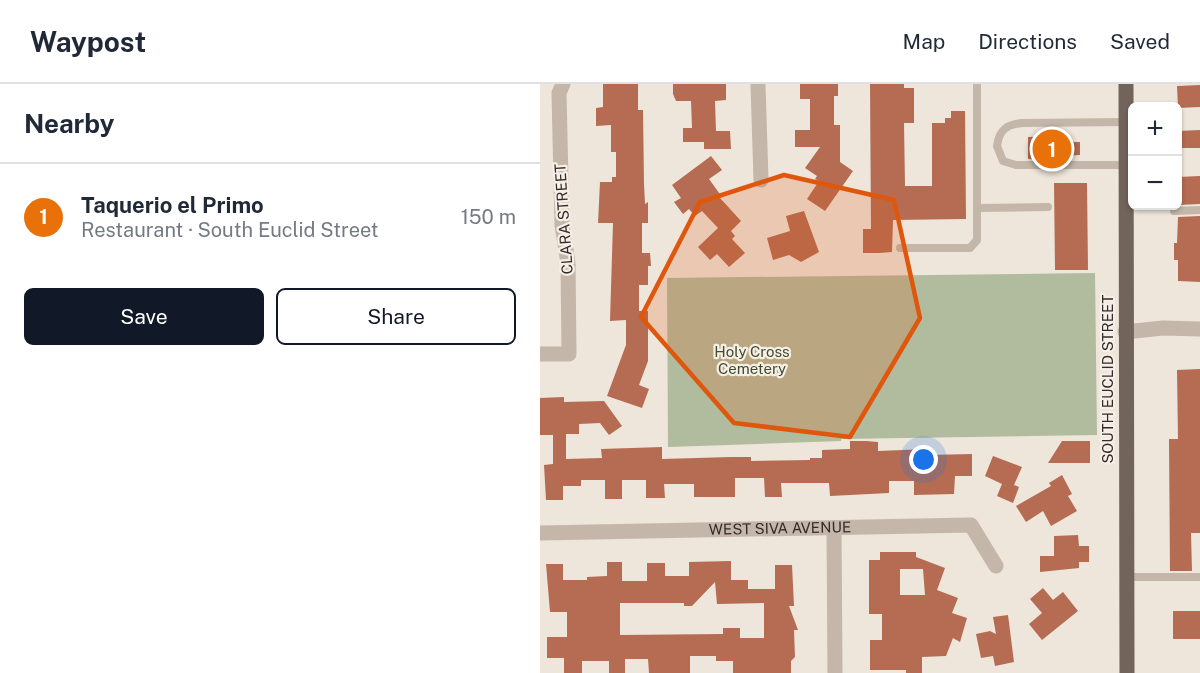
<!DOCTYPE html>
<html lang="en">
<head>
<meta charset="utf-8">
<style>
  :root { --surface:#fff; --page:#f2f2f3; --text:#1f2937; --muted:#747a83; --line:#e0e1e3; --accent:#111827 }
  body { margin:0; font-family:"Public Sans",sans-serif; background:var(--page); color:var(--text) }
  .controls { position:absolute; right:18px; top:18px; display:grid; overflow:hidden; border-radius:9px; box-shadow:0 2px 4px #0004 }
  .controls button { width:54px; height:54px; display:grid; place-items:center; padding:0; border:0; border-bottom:2px solid var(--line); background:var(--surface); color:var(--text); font:30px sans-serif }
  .you { position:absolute; left:384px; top:376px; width:21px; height:21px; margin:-15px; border:4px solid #fff; border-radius:50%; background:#1a73e8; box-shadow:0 0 0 9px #1a73e833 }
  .badge { display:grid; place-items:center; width:39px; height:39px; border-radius:50%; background:var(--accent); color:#fff; font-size:20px; font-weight:700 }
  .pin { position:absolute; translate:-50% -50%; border:3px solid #fff; box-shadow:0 2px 6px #0006 }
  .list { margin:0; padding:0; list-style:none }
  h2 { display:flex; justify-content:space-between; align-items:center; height:78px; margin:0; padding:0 24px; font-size:26px }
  h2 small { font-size:20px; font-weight:400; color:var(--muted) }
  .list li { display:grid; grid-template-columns:39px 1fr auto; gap:18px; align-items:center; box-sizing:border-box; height:108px; padding:0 24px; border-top:2px solid var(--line) }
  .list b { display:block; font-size:22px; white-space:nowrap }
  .list p { margin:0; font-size:20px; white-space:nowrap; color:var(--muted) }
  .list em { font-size:20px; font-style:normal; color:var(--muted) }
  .actions { display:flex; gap:12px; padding:18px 24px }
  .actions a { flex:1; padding:14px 0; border:2px solid var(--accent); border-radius:9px; text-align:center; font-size:21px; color:var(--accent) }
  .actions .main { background:var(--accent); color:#fff }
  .map { position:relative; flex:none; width:660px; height:589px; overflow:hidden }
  header { display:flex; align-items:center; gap:36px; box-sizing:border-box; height:84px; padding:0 30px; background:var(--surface); border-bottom:2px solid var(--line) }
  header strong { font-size:28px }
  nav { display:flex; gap:33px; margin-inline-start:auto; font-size:21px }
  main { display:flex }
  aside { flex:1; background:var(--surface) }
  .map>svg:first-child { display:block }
</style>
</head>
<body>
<header>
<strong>Waypost</strong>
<nav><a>Map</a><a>Directions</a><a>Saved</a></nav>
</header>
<main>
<aside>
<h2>Nearby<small></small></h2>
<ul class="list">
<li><span class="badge" style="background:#e8710a">1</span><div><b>Taquerio el Primo</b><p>Restaurant · South Euclid Street</p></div><em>150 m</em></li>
</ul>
<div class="actions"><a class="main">Save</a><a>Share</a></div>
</aside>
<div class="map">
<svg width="660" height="589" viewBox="0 0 660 589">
  <rect width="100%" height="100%" fill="#eee5db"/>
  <path fill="#b1bb9e" d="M 555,189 L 557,351 L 301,355 L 301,357 L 128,363 L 127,194 Z"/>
  <g fill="#b56c52" fill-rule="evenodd">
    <path d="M 63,0 L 98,0 L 98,26 L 103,26 L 104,100 L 105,120 L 108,118 L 108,139 L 102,139 L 102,169 L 110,169 L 111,182 L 108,182 L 108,201 L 99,201 L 99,227 L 108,227 L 108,277 L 99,301 L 109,305 L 102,324 L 67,312 L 86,261 L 86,236 L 70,237 L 73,139 L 58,139 L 60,98 L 72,98 L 72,93 L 76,93 L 76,68 L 71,68 L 71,41 L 56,42 L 56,24 L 63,23 Z"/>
    <path d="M 133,0 L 186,0 L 186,16 L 175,17 L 176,47 L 190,47 L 191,65 L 164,65 L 164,58 L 143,58 L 143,44 L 152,44 L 151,17 L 136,17 L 133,10 Z"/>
    <path d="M 260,0 L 298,0 L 298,12 L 294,12 L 294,41 L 300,41 L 300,78 L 313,87 L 285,127 L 267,115 L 279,97 L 275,95 L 277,92 L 265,84 L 280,63 L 255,63 L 255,46 L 270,46 L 270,15 L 260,15 Z"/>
    <path d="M 330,0 L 364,0 L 364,4 L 374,4 L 374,39 L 364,39 L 365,102 L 392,102 L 392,39 L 405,39 L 405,34 L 411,34 L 411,27 L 425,27 L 426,135 L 353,136 L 352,168 L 339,169 L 323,169 L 323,145 L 331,145 Z"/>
    <path d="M 660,1 L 660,23 L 638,24 L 637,2 Z"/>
    <path d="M 660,46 L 660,64 L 638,64 L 638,47 Z"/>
    <path d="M 520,52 L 520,58 L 540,58 L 540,71 L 520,72 L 516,84 L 511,76 L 488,75 L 488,53 Z"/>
    <path d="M 171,72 L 182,86 L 169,95 L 182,113 L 180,114 L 201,137 L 191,147 L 195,152 L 192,155 L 205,169 L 189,183 L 177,170 L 170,176 L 158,163 L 178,144 L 162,127 L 155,132 L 149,125 L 143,130 L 134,118 L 141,114 L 132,101 Z"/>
    <path d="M 660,92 L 660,120 L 638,121 L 638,93 Z"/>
    <path d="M 514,99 L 547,99 L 548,186 L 515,186 Z"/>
    <path d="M 264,127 L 279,168 L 261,178 L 249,171 L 233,176 L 227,154 L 250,147 L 246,132 Z"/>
    <path d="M 660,132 L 660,198 L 638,197 L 638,176 L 634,176 L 634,159 L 637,159 L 638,133 Z"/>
    <path d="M 660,285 L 660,449 L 651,449 L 652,487 L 630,487 L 629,355 L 638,355 L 637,286 Z"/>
    <path d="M 24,313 L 24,318 L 64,317 L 82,342 L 69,351 L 60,339 L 39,340 L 39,350 L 26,350 L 26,375 L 62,374 L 61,365 L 122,363 L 122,375 L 191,373 L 211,373 L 211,377 L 270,376 L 270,374 L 282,374 L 282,366 L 310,365 L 310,357 L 326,357 L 338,358 L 338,367 L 387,365 L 387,371 L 432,370 L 432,392 L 415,392 L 414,410 L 374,411 L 374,397 L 349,397 L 349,409 L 290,412 L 289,399 L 241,399 L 242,413 L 225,413 L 224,394 L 195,394 L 195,413 L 154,413 L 154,400 L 124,400 L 125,414 L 106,414 L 106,396 L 82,396 L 82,415 L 65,415 L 65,396 L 41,396 L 41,402 L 23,402 L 23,416 L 6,416 L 4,381 L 13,380 L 13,351 L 0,351 L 0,314 Z"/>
    <path d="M 522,357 L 550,357 L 550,379 L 508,379 Z"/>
    <path d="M 453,372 L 482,383 L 474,401 L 479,403 L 473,419 L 457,412 L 462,400 L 445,392 Z"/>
    <path d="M 522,391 L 532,410 L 528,412 L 537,427 L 511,442 L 503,427 L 486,438 L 476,422 L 511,402 L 509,399 Z"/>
    <path d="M 538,451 L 539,462 L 549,462 L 549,478 L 539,478 L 539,484 L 500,488 L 500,472 L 514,472 L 514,452 Z"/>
    <path d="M 340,468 L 376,468 L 376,473 L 405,484 L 397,506 L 418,514 L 412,529 L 427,534 L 420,558 L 413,554 L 406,572 L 382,573 L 382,589 L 366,589 L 366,586 L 330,586 L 330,556 L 342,556 L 342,530 L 329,530 L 329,476 L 340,476 ZM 360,485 L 383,485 L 385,511 L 360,511 Z"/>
    <path d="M 191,477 L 191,496 L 208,496 L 208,505 L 235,505 L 235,481 L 252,481 L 254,522 L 249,522 L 258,546 L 254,546 L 255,573 L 251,577 L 251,589 L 193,589 L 193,577 L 176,577 L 176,572 L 150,572 L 150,589 L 109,589 L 108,575 L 85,575 L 85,589 L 69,589 L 69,577 L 42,577 L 42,589 L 24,589 L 24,574 L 7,574 L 7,553 L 27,553 L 27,528 L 10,528 L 6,480 L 23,480 L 23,496 L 47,496 L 47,493 L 67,492 L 67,478 L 82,478 L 82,497 L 107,497 L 107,479 L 125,479 L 125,492 L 149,492 L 149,478 ZM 175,498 L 177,520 L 224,519 L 224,554 L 200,554 L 200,544 L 183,544 L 183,550 L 80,551 L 80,519 L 144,519 L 144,522 L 152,522 Z"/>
    <path d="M 503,504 L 513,516 L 523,508 L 538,527 L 502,556 L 489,540 L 502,529 L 490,515 Z"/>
    <rect x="633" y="527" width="27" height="28"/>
    <path d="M 468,531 L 474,578 L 455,582 L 453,572 L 441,574 L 436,550 L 450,547 L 456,550 L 453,533 Z"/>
  </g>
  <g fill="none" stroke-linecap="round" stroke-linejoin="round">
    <g stroke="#c4b6a9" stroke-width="8">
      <path d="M 437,0 L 437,124"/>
      <path d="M 509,81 L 476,81 L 463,77 L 457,62 C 459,45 468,40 483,39 L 586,38"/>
      <path d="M 521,81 L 586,81"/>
      <path d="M 634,127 L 660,126"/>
      <path d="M 360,164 L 430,164 L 437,156 L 437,124 L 508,123"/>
      <path d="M 587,493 L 660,493"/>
    </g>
    <g stroke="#c4b6a9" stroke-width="15">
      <path d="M 218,0 L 221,96"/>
      <path d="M 585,248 L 623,244 L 660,245"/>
      <path d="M 0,270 L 29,270 L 28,179 L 22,141 L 19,9 L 23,0"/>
      <path d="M 294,444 L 295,589"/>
      <path id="s1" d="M 0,449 L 431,441 L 456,482"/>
    </g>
    <path stroke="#72635b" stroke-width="15" d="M 586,0 L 587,589"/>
  </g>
  <path fill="#df570d" fill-opacity="0.2" stroke="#df570d" stroke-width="4.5" stroke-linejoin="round" d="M 244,91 L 354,116 L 380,234 L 310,353 L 194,339 L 101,233 L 160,118 Z"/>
  <g text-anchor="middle" stroke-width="4.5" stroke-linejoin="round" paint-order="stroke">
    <g font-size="15" fill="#322b28" stroke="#f6efe7">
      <text transform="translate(24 135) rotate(-94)" y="5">CLARA STREET</text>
      <text transform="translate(568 295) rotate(-90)" y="5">SOUTH EUCLID STREET</text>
      <text dy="5" stroke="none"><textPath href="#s1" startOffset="240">WEST SIVA AVENUE</textPath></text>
    </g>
    <g font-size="15" fill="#424d2f" stroke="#f6efe7">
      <text x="212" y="273">Holy Cross<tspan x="212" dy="17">Cemetery</tspan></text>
    </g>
  </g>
</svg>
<div class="controls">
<button>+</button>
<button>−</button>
</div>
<div class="you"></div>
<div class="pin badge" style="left:512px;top:65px;background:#e8710a">1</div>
</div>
</main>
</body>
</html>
